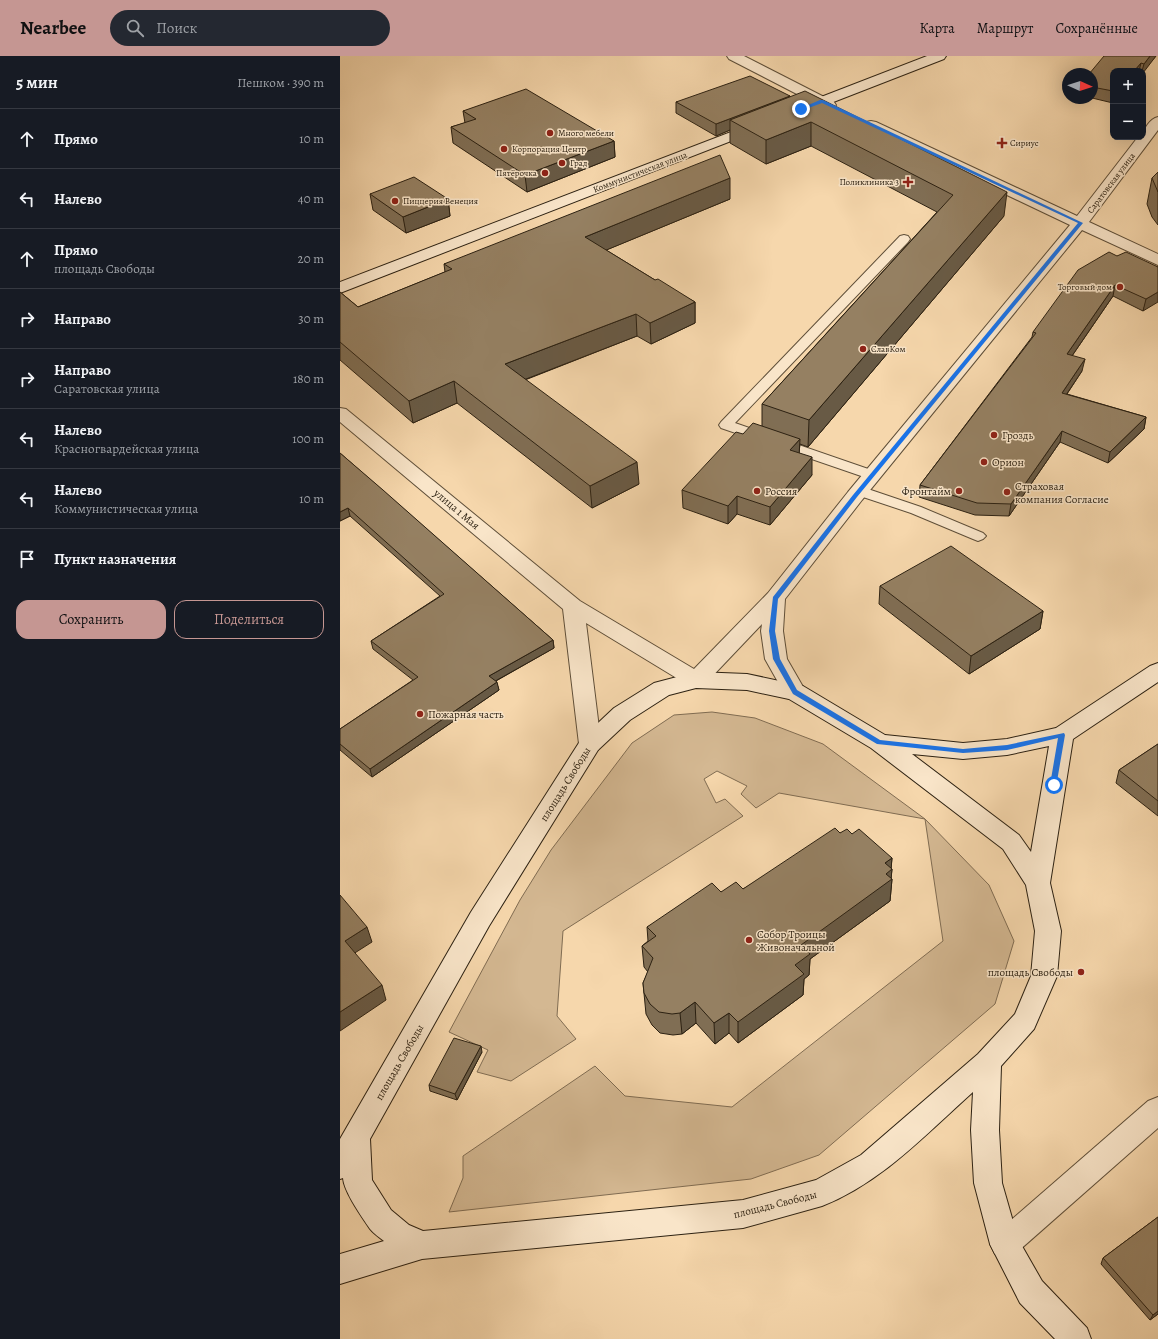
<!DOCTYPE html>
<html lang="ru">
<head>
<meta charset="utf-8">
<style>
  :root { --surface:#171b24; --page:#242831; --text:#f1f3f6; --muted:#9ea1a6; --line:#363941; --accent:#c59692 }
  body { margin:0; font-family:Alegreya,serif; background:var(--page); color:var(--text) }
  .controls { position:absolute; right:12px; top:12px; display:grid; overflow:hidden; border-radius:8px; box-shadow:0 4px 16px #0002 }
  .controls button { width:36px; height:36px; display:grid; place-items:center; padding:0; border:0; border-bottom:1px solid var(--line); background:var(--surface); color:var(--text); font:20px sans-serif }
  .compass { position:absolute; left:722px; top:12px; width:36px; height:36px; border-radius:50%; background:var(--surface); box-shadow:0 4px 16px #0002; rotate:93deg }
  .stop { position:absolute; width:12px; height:12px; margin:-9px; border:3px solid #1a73e8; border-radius:50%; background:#fff }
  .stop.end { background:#1a73e8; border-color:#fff; box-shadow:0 1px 4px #0008 }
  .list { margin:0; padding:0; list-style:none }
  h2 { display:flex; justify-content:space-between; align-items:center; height:52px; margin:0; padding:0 16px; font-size:17px }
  h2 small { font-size:13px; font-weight:400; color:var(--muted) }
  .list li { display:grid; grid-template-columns:26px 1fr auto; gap:12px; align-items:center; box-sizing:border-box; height:60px; padding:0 16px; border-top:1px solid var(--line) }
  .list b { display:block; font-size:15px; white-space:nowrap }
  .list p { margin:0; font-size:13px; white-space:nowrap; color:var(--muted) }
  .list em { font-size:13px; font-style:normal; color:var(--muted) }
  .actions { display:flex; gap:8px; padding:12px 16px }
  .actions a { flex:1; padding:9px 0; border:1px solid var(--accent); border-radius:12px; text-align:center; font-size:14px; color:var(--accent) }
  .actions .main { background:var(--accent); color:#111 }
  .icon { flex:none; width:22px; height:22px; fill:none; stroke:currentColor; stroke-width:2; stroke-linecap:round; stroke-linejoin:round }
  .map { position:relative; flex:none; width:818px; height:1283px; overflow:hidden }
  header { display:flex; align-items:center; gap:24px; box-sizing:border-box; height:56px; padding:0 20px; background:var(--accent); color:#111 }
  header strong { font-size:19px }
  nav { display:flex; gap:22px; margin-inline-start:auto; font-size:14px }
  .search { width:280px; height:36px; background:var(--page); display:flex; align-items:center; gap:10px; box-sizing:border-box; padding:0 14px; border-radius:22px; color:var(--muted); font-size:15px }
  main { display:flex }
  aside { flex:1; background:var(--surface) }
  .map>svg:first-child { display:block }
</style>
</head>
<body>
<header>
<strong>Nearbee</strong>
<div class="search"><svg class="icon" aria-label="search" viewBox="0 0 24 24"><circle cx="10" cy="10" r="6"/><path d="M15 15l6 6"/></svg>Поиск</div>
<nav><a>Карта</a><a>Маршрут</a><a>Сохранённые</a></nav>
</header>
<main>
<aside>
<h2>5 мин<small>Пешком · 390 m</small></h2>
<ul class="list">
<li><svg class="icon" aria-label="ahead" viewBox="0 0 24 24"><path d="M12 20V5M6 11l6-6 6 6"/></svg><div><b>Прямо</b></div><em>10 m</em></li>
<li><svg class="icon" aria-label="left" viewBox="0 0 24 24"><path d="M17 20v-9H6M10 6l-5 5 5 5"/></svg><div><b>Налево</b></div><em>40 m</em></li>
<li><svg class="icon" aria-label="ahead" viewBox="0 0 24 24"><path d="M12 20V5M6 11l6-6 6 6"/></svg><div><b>Прямо</b><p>площадь Свободы</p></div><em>20 m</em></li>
<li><svg class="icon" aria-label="right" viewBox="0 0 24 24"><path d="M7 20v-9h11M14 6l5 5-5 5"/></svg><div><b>Направо</b></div><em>30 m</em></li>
<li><svg class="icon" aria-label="right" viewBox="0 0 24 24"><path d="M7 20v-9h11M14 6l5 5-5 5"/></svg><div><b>Направо</b><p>Саратовская улица</p></div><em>180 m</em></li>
<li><svg class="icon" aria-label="left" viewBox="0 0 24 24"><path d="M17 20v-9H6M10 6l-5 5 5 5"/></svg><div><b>Налево</b><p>Красногвардейская улица</p></div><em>100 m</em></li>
<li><svg class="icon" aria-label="left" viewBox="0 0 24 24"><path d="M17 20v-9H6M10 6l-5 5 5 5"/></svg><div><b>Налево</b><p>Коммунистическая улица</p></div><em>10 m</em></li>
<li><svg class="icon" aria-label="arrive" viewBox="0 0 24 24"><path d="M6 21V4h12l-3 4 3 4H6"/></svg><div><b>Пункт назначения</b></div></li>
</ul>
<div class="actions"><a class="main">Сохранить</a><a>Поделиться</a></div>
</aside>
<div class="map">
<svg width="818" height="1283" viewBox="0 0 818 1283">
  <rect width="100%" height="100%" fill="#f6d7ac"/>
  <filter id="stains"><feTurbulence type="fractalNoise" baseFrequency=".005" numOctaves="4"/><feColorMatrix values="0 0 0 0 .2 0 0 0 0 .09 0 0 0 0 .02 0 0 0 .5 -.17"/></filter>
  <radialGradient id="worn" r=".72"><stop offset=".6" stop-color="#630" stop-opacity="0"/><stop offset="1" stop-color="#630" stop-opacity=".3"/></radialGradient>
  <path fill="#d4b892" stroke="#806c52" d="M 372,656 L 415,662 L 483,688 L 585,763 L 649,829 L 674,885 L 655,948 L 479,1099 L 411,1123 L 109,1156 L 123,1122 L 123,1100 L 255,1010 L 285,1040 L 392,1051 L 603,885 L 585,763 L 439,737 L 416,752 L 401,738 L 407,730 L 377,715 L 364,723 L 376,747 L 385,743 L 403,760 L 223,875 L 217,960 L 236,983 L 171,1025 L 137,1016 L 148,994 L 109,976 L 180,844 L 211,794 L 292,687 L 334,659 Z"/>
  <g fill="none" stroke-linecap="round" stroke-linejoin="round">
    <g stroke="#5e4e38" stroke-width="2">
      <g id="lane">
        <path d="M 564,179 L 568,180 L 570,183 L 568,186 L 395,367 L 537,416 L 539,419 L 537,422 L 532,424 L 527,422 L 381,372 L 379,369 L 381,366 L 560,180 Z"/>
        <path d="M 519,430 L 581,451 L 643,477 L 646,480 L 643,483 L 638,485 L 633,483 L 571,457 L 514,438 L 512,435 L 514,432 Z"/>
      </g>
    </g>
    <g stroke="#5e4e38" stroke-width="2">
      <g id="street">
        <path d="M 387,0 L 404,0 L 494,46 L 496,49 L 494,52 L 489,53 L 484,52 L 389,3 Z"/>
        <path d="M 818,61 L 818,74 L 749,166 L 818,198 L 818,209 L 742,174 L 522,444 L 445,543 L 443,575 L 447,603 L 466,636 L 463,642 L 455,644 L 447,642 L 425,603 L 421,575 L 422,568 L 364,629 L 356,632 L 348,629 L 246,567 L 261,688 L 258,694 L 250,696 L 242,694 L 239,688 L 223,553 L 0,366 L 0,352 L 6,353 L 240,545 L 354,613 L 428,537 L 508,436 L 730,169 L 526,72 L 524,69 L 526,66 L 531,65 L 536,66 L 737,160 L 798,81 L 803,81 C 803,73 810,63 818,61 Z"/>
        <path d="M 818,1041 L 818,1072 L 675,1198 L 665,1202 L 655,1198 L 650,1188 L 655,1178 L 808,1045 Z"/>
      </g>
    </g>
    <g stroke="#2c2112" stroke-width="2">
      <g id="secondary">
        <path d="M 587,0 L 606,0 L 604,3 L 460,59 L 455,60 L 450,59 L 448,56 L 450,53 Z"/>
        <path d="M 417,66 L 422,67 L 424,70 L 422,73 L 0,237 L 0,226 Z"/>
        <path d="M 818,607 L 818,626 L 733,683 L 710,827 L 721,875 L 717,920 L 694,973 L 661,1010 L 659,1074 L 662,1127 L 678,1183 L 702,1225 L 747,1272 L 751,1283 L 715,1283 L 680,1247 L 650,1188 L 634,1127 L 631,1074 L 633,1036 C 586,1078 541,1127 482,1150 L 403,1172 L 82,1203 L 0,1228 L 0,1198 L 44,1185 C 40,1182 34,1178 30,1173 C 22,1161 4,1136 3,1122 L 0,1123 L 0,1083 L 131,856 L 242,682 L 274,652 L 314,627 L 356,616 L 407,618 L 463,630 L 545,679 L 623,687 L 667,683 L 716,672 L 810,610 ZM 356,632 L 407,634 L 449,643 L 531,692 L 663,793 L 686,829 L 695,875 L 691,920 L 675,958 L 638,998 L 521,1099 L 476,1124 L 403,1144 L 83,1175 L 69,1169 L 51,1154 L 32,1124 L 30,1083 L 149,870 L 258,694 L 290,664 L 329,639 ZM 709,690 L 691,796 L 679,779 L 572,698 L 623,703 L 667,699 Z"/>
      </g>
    </g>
    <use href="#lane" fill="#f9e5c9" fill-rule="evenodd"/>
    <use href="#street" fill="#f9e5c9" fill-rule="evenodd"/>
    <use href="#secondary" fill="#f9e5c9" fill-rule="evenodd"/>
  </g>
  <g fill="#806e54" stroke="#2c2112">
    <path d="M 816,0 L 803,15 L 773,15 L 773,47 L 752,42 L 752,18 Z"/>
    <path d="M 450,40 L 450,41 L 664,160 L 468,391 L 460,388 L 459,397 L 472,419 L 430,469 L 397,458 L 388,468 L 343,452 L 342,434 L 403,378 L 422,370 L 422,348 L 597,156 L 471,90 L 426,108 L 390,87 L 390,74 L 376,80 L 336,57 L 336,46 Z"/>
    <path d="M 123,55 L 274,85 L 275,101 L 187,136 L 113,87 L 111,71 L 125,67 Z"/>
    <path d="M 818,116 L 818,169 L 812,161 L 807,148 L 812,122 Z"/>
    <path d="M 30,138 L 108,143 L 110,160 L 66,177 L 33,154 Z"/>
    <path d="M 390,143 L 266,194 L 315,224 L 355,246 L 355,267 L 311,288 L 297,280 L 185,324 L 299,428 L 252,452 L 117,347 L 73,367 L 0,304 L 0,236 L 18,251 L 105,216 L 104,208 Z"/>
    <path d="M 777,200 L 818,211 L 803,255 L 773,240 L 732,300 L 742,315 L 727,338 L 806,361 L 804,373 L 768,407 L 720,386 L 669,460 L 635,459 L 579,441 L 580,429 L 692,281 L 693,276 Z"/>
    <path d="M 0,397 L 213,584 L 214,592 L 156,625 L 159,634 L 32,721 L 0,694 L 0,673 L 73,624 L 33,593 L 31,585 L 100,540 L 10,460 L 0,465 Z"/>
    <path d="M 540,530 L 703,555 L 700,573 L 629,618 L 539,548 Z"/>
    <path d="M 818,688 L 818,760 L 776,727 L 779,714 Z"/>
    <path d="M 500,777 L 512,778 L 552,802 L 551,812 L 552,813 L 551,822 L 552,823 L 550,845 L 470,903 L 469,919 L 464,923 L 463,939 L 398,987 L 389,977 L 375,988 L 356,967 L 342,978 L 333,979 L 320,977 L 312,969 L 306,958 L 303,927 L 308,916 L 304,911 L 302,890 L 308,885 L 307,871 L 381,836 L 403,833 Z"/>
    <path d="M 142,996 L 117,1044 L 90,1035 L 89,1029 Z"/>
    <path d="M 818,1161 L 818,1258 L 810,1264 L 761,1208 L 763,1202 Z"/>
  </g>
  <g fill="#685a45" stroke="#2c2112">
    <path d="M 810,0 L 816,0 L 803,17 L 803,15 L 802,15 L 804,8 Z"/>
    <path d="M 801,7 L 799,15 L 794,15 Z"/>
    <path d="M 450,40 L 450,51 L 390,64 L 390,74 L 376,80 L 376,68 Z"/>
    <path d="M 471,66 L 471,90 L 426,108 L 426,84 Z"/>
    <path d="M 274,85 L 275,101 L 187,136 L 185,119 Z"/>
    <path d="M 390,122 L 390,143 L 247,202 L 245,181 Z"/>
    <path d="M 667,136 L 664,160 L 468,391 L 469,364 Z"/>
    <path d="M 108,143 L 110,160 L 66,177 L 63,161 Z"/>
    <path d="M 775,229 L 773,240 L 725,310 L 727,298 Z"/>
    <path d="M 818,236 L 818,246 L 803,255 L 806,243 Z"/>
    <path d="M 355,246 L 355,267 L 311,288 L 310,267 Z"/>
    <path d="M 296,258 L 297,280 L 168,330 L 165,308 Z"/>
    <path d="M 745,303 L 742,315 L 720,348 L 722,337 Z"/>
    <path d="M 114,325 L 117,347 L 73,367 L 69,345 Z"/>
    <path d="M 806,361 L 804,373 L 768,407 L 770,396 Z"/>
    <path d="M 722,375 L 720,386 L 669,460 L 671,448 Z"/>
    <path d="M 460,383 L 459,400 L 450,394 Z"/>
    <path d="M 472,401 L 472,419 L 430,469 L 430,451 Z"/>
    <path d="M 297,406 L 299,428 L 252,452 L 250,430 Z"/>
    <path d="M 397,440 L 397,458 L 388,468 L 388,450 Z"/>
    <path d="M 8,452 L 10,460 L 0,465 L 0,456 Z"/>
    <path d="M 703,555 L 700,573 L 629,618 L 631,600 Z"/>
    <path d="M 213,584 L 214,592 L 150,628 L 149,620 Z"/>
    <path d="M 157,626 L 159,634 L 32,721 L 30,713 Z"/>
    <path d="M 552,802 L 551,814 L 552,813 L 551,824 L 552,823 L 550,845 L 470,903 L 469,919 L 464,923 L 463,939 L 398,987 L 398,966 L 455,909 L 461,889 L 545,807 Z"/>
    <path d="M 27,871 L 32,886 L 10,900 L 5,885 Z"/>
    <path d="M 42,929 L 46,944 L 0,975 L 0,956 Z"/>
    <path d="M 355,946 L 356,967 L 342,978 L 340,957 Z"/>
    <path d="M 389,957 L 389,977 L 375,988 L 374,967 Z"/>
    <path d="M 141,990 L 142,996 L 117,1044 L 115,1038 Z"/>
    <path d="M 818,1255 L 818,1258 L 810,1264 L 813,1259 Z"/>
  </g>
  <g fill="#958062" stroke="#2c2112">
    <path d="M 764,0 L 810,0 L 804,8 L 801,7 L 794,15 L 773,15 L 773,35 L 752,31 L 752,18 L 749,18 Z"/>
    <path d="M 410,20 L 450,40 L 376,68 L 336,46 Z"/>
    <path d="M 186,33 L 274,85 L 185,119 L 111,71 L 136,63 L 123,55 Z"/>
    <path d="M 465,35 L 667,136 L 469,364 L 422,348 L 613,139 L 471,66 L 426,84 L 390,64 Z"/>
    <path d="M 380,99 L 390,122 L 245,181 L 315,224 L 318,223 L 355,246 L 310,267 L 296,258 L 165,308 L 297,406 L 250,430 L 114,325 L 69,345 L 0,286 L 0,236 L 18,251 L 112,213 L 104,208 Z"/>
    <path d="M 818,116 L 818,136 L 812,122 Z"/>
    <path d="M 74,121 L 108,143 L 63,161 L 30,138 Z"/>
    <path d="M 769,196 L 777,200 L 786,196 L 818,211 L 818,236 L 806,243 L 775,229 L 727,298 L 745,303 L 722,337 L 806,361 L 770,396 L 722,375 L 671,448 L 637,447 L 580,429 L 696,277 L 693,276 L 738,214 Z"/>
    <path d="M 413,367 L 460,383 L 450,394 L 472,401 L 430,451 L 397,440 L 388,450 L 342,434 L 396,376 L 403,378 Z"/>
    <path d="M 0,397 L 43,434 L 213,584 L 149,620 L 157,626 L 30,713 L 0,688 L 0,673 L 78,621 L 31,585 L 104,538 L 8,452 L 0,456 Z"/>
    <path d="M 611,490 L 703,555 L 631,600 L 540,530 Z"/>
    <path d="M 818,688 L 818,745 L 779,714 Z"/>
    <path d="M 495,772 L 500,777 L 507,773 L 512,778 L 519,773 L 552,802 L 545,807 L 552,813 L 546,818 L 552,823 L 461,889 L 470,898 L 455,909 L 464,918 L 398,966 L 389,957 L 374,967 L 355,946 L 340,957 L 332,958 L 319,956 L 310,948 L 304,937 L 303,927 L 313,902 L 302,890 L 316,880 L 307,871 L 372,827 L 381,836 L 396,826 L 403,833 Z"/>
    <path d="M 0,839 L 27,871 L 5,885 L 42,929 L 0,956 Z"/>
    <path d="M 114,982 L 141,990 L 115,1038 L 89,1029 Z"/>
    <path d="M 818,1161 L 818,1255 L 813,1259 L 763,1202 Z"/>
  </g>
  <path fill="#1a73e8" d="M 480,44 L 483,44 L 743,167 L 517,441 L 438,543 L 435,575 L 440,603 L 457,634 L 540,684 L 623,693 L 667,689 L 724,677 L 725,679 L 716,731 L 711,731 L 710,729 L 718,682 L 667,694 L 623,697 L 537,688 L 453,638 L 433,603 L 429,575 L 433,541 L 513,439 L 738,167 L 482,47 L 463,54 L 459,53 Z"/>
  <g fill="#8f2418" stroke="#f9e5c9" stroke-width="1.5">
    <circle cx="210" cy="77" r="4"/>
    <path d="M660 81h4v4h4v4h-4v4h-4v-4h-4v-4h4z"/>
    <circle cx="164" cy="93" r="4"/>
    <circle cx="222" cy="107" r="4"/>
    <circle cx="205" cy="117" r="4"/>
    <path d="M566 120h4v4h4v4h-4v4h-4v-4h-4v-4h4z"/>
    <circle cx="55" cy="145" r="4"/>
    <circle cx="780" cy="231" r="4"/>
    <circle cx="523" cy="293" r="4"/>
    <circle cx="654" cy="379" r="4"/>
    <circle cx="644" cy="406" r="4"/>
    <circle cx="417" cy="435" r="4"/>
    <circle cx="619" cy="435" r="4"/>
    <circle cx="667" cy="436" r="4"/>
    <circle cx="80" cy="658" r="4"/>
    <circle cx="409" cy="884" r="4"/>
    <circle cx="741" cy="916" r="4"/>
  </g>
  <g text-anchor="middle" stroke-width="3" stroke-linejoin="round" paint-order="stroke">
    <g font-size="9" fill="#2c2112" stroke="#f9e5c9" text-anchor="start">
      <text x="218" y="80">Много мебели</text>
      <text x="670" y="90">Сириус</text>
      <text x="172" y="96">Корпорация Центр</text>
      <text x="230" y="110">Град</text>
      <text x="197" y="120" text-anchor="end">Пятёрочка</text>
      <text x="559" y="129" text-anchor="end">Поликлиника 3</text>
      <text x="63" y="148">Пиццерия Венеция</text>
      <text x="772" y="234" text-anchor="end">Торговый дом</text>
      <text x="531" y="296">СлавКом</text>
    </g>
    <g font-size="9" fill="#2c2112" stroke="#f9e5c9">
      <text transform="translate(300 116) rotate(-21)" y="3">Коммунистическая улица</text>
      <text transform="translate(771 127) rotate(-53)" y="3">Саратовская улица</text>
    </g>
    <g font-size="11" fill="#2c2112" stroke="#f9e5c9" text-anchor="start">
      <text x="662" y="383">Гроздь</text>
      <text x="652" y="410">Орион</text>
      <text x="675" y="434">Страховая<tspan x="675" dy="13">компания Согласие</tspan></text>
      <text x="425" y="439">Россия</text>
      <text x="611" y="439" text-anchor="end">Фронтайм</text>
      <text x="88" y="662">Пожарная часть</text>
      <text x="417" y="882">Собор Троицы<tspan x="417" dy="13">Живоначальной</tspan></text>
      <text x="733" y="920" text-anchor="end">площадь Свободы</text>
    </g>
    <g font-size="11" fill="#2c2112" stroke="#f9e5c9">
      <text transform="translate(117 453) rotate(40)" y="4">улица 1 Мая</text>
      <text transform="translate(225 728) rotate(-58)" y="4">площадь Свободы</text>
      <text transform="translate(59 1006) rotate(-60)" y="4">площадь Свободы</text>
      <text transform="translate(435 1148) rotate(-14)" y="4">площадь Свободы</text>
    </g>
  </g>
  <rect width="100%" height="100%" filter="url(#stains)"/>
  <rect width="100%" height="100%" fill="url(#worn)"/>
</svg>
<div class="controls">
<button>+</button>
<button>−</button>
</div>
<svg class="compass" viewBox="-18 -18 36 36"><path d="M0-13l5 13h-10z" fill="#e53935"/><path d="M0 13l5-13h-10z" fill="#9ea1a6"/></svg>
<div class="stop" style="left:714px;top:729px"></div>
<div class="stop end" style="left:461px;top:53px"></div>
</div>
</main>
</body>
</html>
